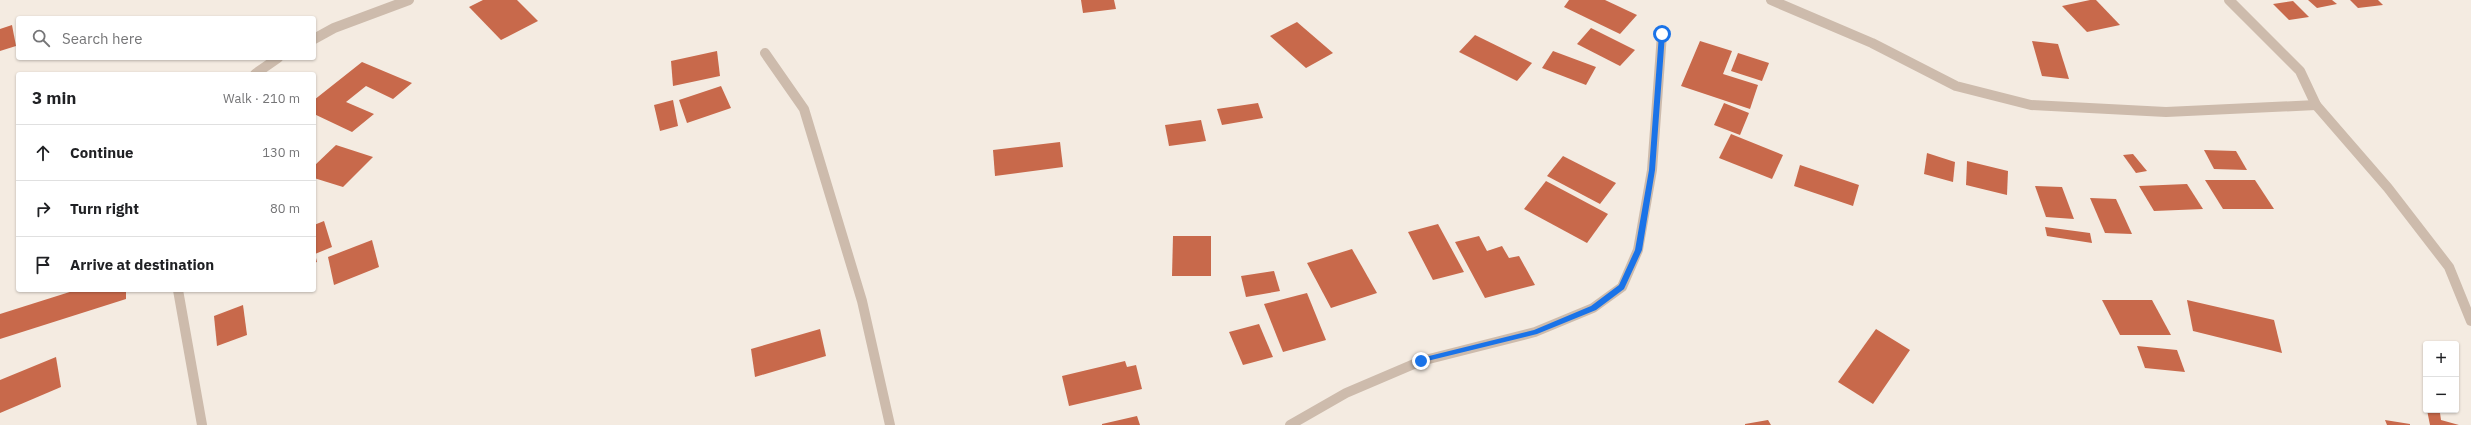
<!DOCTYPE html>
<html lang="en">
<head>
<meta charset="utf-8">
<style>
  :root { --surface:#fff; --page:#f6f6f6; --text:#202124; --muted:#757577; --line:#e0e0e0 }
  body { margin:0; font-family:"IBM Plex Sans",sans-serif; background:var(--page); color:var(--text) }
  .controls { position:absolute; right:12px; bottom:12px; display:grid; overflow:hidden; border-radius:4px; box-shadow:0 1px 3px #0004 }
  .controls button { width:36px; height:36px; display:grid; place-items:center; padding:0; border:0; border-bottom:1px solid var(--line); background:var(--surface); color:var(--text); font:20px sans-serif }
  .stop { position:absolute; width:12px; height:12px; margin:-9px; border:3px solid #1a73e8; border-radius:50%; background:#fff }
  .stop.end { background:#1a73e8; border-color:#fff; box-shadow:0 1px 4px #0008 }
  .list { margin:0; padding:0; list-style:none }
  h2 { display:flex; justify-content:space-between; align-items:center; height:52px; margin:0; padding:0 16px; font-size:17px }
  h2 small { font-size:13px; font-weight:400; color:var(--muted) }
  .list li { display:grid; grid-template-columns:26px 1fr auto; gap:12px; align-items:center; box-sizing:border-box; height:56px; padding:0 16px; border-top:1px solid var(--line) }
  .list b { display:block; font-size:15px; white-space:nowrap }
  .list em { font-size:13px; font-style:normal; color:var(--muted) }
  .icon { flex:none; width:22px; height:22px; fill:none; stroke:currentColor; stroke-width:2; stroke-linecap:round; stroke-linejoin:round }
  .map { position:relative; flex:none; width:2471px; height:425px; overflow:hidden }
  .search { position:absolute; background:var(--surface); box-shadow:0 1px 3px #0004; left:16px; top:16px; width:300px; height:44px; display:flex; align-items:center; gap:10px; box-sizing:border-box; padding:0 14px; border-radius:4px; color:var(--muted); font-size:15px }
  .panel { position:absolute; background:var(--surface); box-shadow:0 1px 3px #0004; left:16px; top:72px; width:300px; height:220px; border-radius:4px }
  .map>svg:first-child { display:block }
</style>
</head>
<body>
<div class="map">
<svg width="2471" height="425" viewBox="0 0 2471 425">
  <rect width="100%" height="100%" fill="#f4ebe1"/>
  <g fill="#c8694b">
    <path d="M 483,0 L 517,0 L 538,21 L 501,40 L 469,7 Z"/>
    <path d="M 1081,0 L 1114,0 L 1116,9 L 1083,13 Z"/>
    <path d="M 1569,0 L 1605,0 L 1637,15 L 1620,34 L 1564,7 Z"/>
    <path d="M 2090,0 L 2096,0 L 2120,25 L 2087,32 L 2062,6 Z"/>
    <path d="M 2308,0 L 2332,0 L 2337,4 L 2317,8 Z"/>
    <path d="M 2350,0 L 2378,0 L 2383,5 L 2358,8 Z"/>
    <path d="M 2293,1 L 2309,17 L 2289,20 L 2273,4 Z"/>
    <path d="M 1297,22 L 1333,53 L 1306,68 L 1270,36 Z"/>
    <path d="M 12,25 L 16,46 L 0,51 L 0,29 Z"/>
    <path d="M 1591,28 L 1635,50 L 1620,66 L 1577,44 Z"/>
    <path d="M 1475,35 L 1532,63 L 1517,81 L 1459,52 Z"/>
    <path d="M 1700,41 L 1732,51 L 1723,74 L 1758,85 L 1750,109 L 1681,86 Z"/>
    <path d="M 2032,41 L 2058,44 L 2069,79 L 2042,76 Z"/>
    <path d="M 717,51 L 720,76 L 673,86 L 671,61 Z"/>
    <path d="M 1553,51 L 1596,67 L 1586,85 L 1542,68 Z"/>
    <path d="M 1738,53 L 1769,63 L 1762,81 L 1731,71 Z"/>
    <path d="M 362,62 L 412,83 L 393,99 L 366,86 L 346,102 L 374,114 L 352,132 L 314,114 L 314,100 Z"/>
    <path d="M 721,86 L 731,108 L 687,123 L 679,100 Z"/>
    <path d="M 673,100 L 678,126 L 660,131 L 654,105 Z"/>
    <path d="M 1258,103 L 1263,118 L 1222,125 L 1217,109 Z"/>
    <path d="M 1724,103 L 1749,113 L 1740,135 L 1714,125 Z"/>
    <path d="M 1201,120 L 1206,141 L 1169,146 L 1165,125 Z"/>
    <path d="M 1731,134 L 1783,155 L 1772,179 L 1719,158 Z"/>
    <path d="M 1060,142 L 1063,167 L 995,176 L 993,150 Z"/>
    <path d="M 336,145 L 373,157 L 343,187 L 314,178 L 314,166 Z"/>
    <path d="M 2204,150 L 2236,151 L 2247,170 L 2214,169 Z"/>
    <path d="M 1927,153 L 1955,162 L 1953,182 L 1924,174 Z"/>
    <path d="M 2133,154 L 2147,171 L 2136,173 L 2123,155 Z"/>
    <path d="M 1563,156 L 1616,183 L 1600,204 L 1547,176 Z"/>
    <path d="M 1967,161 L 2008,171 L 2007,195 L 1966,185 Z"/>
    <path d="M 1800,165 L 1859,185 L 1853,206 L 1794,186 Z"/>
    <path d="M 2205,180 L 2255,180 L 2274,209 L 2223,209 Z"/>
    <path d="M 1546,181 L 1608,214 L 1587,243 L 1524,209 Z"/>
    <path d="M 2187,184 L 2203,209 L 2154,211 L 2139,186 Z"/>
    <path d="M 2035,186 L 2062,187 L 2074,219 L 2046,217 Z"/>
    <path d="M 2090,198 L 2116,199 L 2132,234 L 2105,233 Z"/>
    <path d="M 324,221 L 332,247 L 315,254 L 317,262 L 314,263 L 314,225 Z"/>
    <path d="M 1438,224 L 1464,272 L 1433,280 L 1408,232 Z"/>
    <path d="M 2045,227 L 2090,233 L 2092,243 L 2047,236 Z"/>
    <path d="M 1173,236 L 1211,236 L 1211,276 L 1172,276 Z"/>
    <path d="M 1479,236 L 1487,251 L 1502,246 L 1509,258 L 1519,256 L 1535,285 L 1485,298 L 1455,242 Z"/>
    <path d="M 372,240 L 379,267 L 334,285 L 328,257 Z"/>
    <path d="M 1352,249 L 1377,293 L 1331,308 L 1307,263 Z"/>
    <path d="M 1274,271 L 1280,291 L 1246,297 L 1241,276 Z"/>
    <path d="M 76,290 L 126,290 L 126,299 L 0,339 L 0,314 Z"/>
    <path d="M 1307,293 L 1326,340 L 1283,352 L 1264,304 Z"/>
    <path d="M 2102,300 L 2152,300 L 2171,335 L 2120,335 Z"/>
    <path d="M 2187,300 L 2274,320 L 2282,353 L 2193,331 Z"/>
    <path d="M 243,305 L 247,335 L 217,346 L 214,316 Z"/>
    <path d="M 1259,324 L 1273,357 L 1243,365 L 1229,332 Z"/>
    <path d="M 820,329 L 826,356 L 755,377 L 751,349 Z"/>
    <path d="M 1876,329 L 1910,350 L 1873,404 L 1838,382 Z"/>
    <path d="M 2137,346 L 2177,350 L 2185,372 L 2145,368 Z"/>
    <path d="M 56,357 L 61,387 L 0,413 L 0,380 Z"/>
    <path d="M 1125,361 L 1127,367 L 1136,365 L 1142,389 L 1069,406 L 1062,376 Z"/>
    <path d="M 2427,410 L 2440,413 L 2441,420 L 2459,425 L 2430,425 Z"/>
    <path d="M 1137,416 L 1140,425 L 1102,425 L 1102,424 Z"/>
    <path d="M 1768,420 L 1771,425 L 1745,425 L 1745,424 Z"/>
    <path d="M 2385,420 L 2410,424 L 2410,425 L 2387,425 Z"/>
  </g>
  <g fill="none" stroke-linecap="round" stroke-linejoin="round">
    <g stroke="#cdbbac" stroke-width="10">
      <path d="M 1771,0 L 1872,43 L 1956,86 L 2031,105 L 2166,112 L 2316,105"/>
      <path d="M 2229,0 L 2300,71 L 2316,105 L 2388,188 L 2449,267 L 2471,321"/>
      <path d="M 314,39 L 334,28 L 409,0"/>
      <path d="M 765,53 L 804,109 L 862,301 L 890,425"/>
      <path d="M 255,74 L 278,58"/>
      <path d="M 178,290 L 202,425"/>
      <path d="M 1290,425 L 1346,393 L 1421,361 L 1535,332 L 1593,308 L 1622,287 L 1638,250 L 1652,170 L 1662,34"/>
    </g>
  </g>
  <path fill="#1a73e8" d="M 1662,32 L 1665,34 L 1655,170 L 1642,250 L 1624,289 L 1596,310 L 1537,334 L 1419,363 L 1419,359 L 1421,358 L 1534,330 L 1591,306 L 1619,285 L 1635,250 L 1649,170 L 1659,34 Z"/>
</svg>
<div class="controls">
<button>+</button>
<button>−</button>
</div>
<div class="stop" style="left:1662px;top:34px"></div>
<div class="stop end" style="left:1421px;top:361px"></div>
<div class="search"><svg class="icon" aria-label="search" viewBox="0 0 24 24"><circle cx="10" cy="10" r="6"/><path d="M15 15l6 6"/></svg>Search here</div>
<section class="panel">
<h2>3 min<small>Walk · 210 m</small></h2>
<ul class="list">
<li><svg class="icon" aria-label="ahead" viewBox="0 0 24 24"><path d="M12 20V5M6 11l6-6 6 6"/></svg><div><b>Continue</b></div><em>130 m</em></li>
<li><svg class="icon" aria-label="right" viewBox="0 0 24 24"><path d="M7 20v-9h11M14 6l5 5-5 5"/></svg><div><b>Turn right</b></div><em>80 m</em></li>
<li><svg class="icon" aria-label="arrive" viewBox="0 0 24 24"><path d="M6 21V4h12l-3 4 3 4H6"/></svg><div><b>Arrive at destination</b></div></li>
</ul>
</section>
</div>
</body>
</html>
